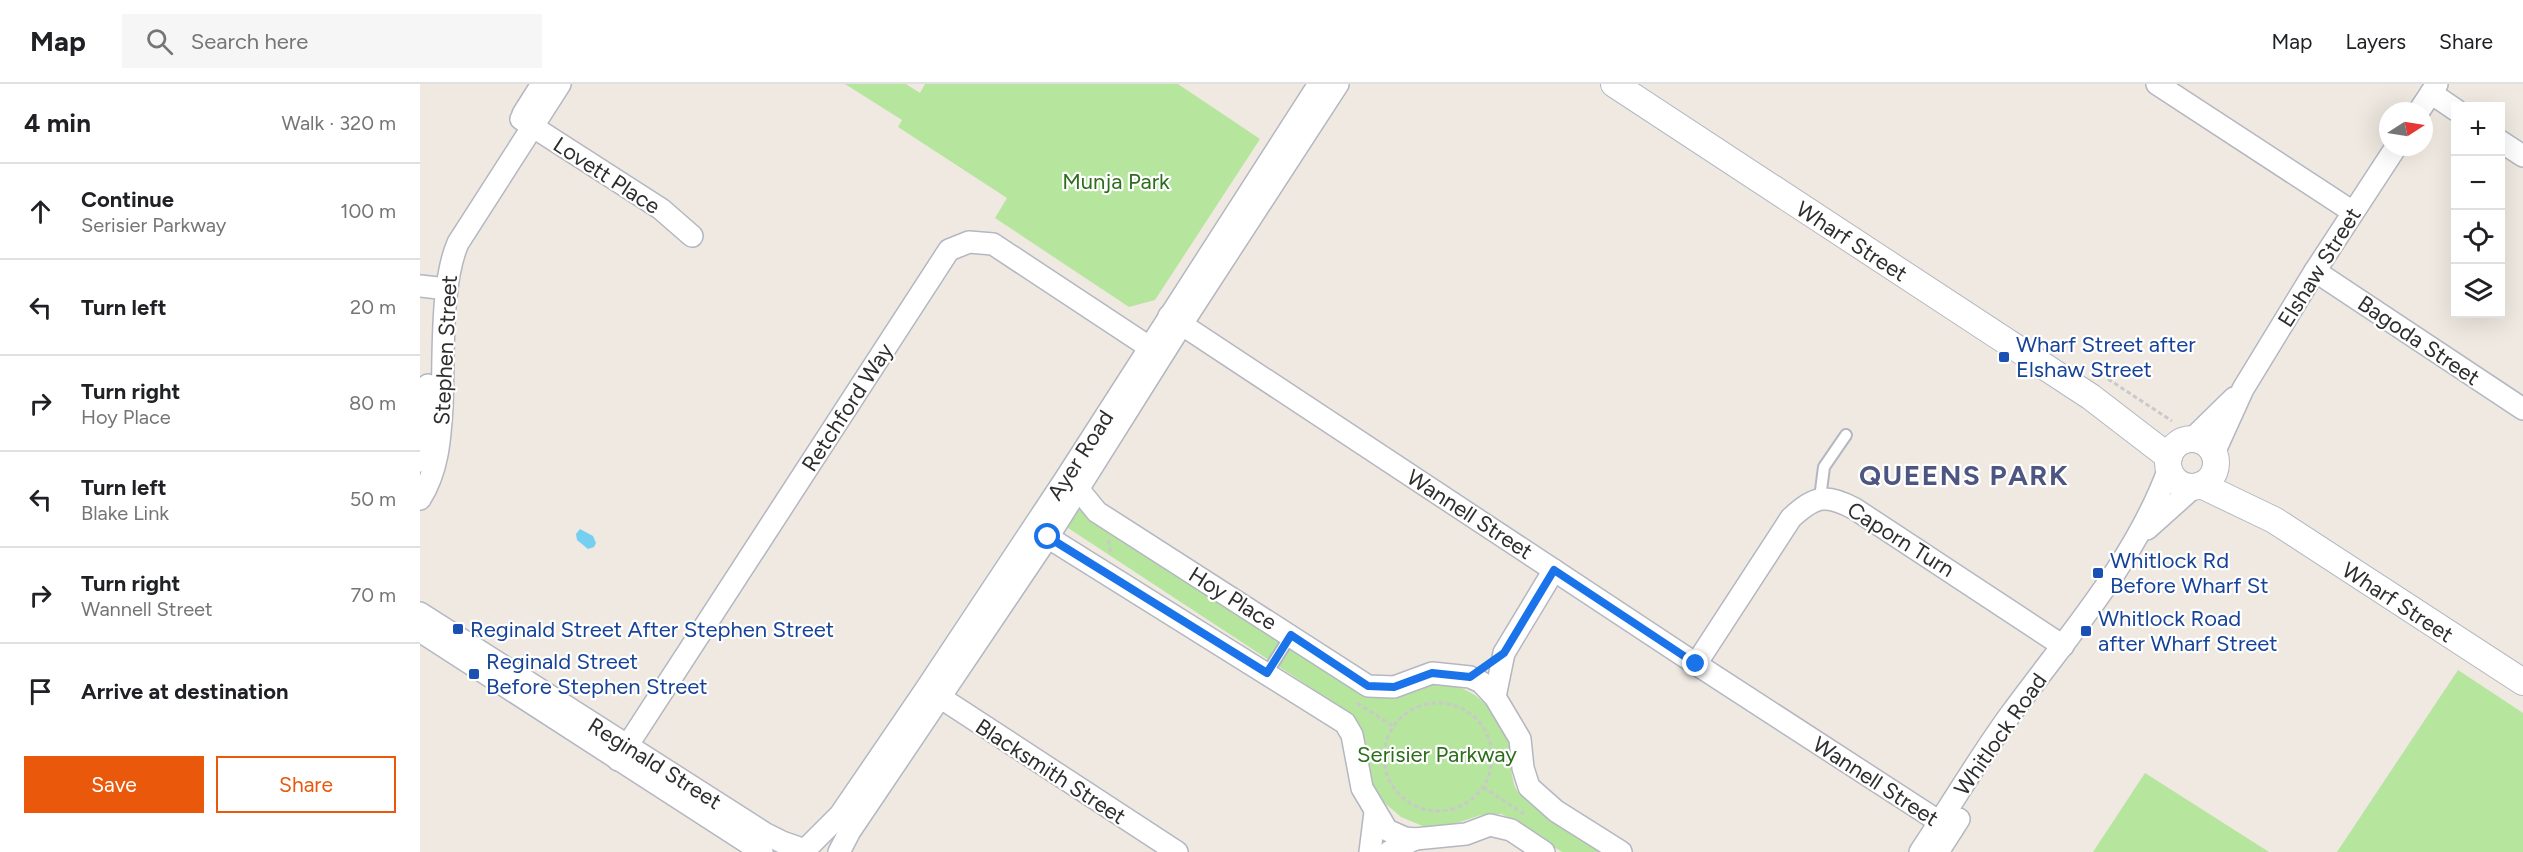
<!DOCTYPE html>
<html lang="en">
<head>
<meta charset="utf-8">
<style>
  :root { --surface:#fff; --page:#f6f6f6; --text:#202124; --muted:#757577; --line:#e0e0e0; --accent:#ea580c }
  body { margin:0; font-family:Figtree,sans-serif; background:var(--page); color:var(--text) }
  .controls { position:absolute; right:18px; top:18px; display:grid; overflow:hidden; border-radius:0px; box-shadow:0 6px 24px #0002 }
  .controls button { width:54px; height:54px; display:grid; place-items:center; padding:0; border:0; border-bottom:2px solid var(--line); background:var(--surface); color:var(--text); font:30px sans-serif }
  .compass { position:absolute; left:1959px; top:18px; width:54px; height:54px; border-radius:50%; background:var(--surface); box-shadow:0 6px 24px #0002; rotate:78deg }
  .stop { position:absolute; width:18px; height:18px; margin:-14px; border:4px solid #1a73e8; border-radius:50%; background:#fff }
  .stop.end { background:#1a73e8; border-color:#fff; box-shadow:0 2px 6px #0008 }
  .list { margin:0; padding:0; list-style:none }
  h2 { display:flex; justify-content:space-between; align-items:center; height:78px; margin:0; padding:0 24px; font-size:26px }
  h2 small { font-size:20px; font-weight:400; color:var(--muted) }
  .list li { display:grid; grid-template-columns:39px 1fr auto; gap:18px; align-items:center; box-sizing:border-box; height:96px; padding:0 24px; border-top:2px solid var(--line) }
  .list b { display:block; font-size:22px; white-space:nowrap }
  .list p { margin:0; font-size:20px; white-space:nowrap; color:var(--muted) }
  .list em { font-size:20px; font-style:normal; color:var(--muted) }
  .actions { display:flex; gap:12px; padding:18px 24px }
  .actions a { flex:1; padding:14px 0; border:2px solid var(--accent); border-radius:0px; text-align:center; font-size:21px; color:var(--accent) }
  .actions .main { background:var(--accent); color:#fff }
  .icon { flex:none; width:33px; height:33px; fill:none; stroke:currentColor; stroke-width:2; stroke-linecap:round; stroke-linejoin:round }
  .map { position:relative; flex:none; width:2103px; height:768px; overflow:hidden }
  header { display:flex; align-items:center; gap:36px; box-sizing:border-box; height:84px; padding:0 30px; background:var(--surface); border-bottom:2px solid var(--line) }
  header strong { font-size:28px }
  nav { display:flex; gap:33px; margin-inline-start:auto; font-size:21px }
  .search { width:420px; height:54px; background:var(--page); display:flex; align-items:center; gap:15px; box-sizing:border-box; padding:0 21px; border-radius:0px; color:var(--muted); font-size:22px }
  main { display:flex }
  aside { flex:1; background:var(--surface) }
  .map>svg:first-child { display:block }
</style>
</head>
<body>
<header>
<strong>Map</strong>
<div class="search"><svg class="icon" aria-label="search" viewBox="0 0 24 24"><circle cx="10" cy="10" r="6"/><path d="M15 15l6 6"/></svg>Search here</div>
<nav><a>Map</a><a>Layers</a><a>Share</a></nav>
</header>
<main>
<aside>
<h2>4 min<small>Walk · 320 m</small></h2>
<ul class="list">
<li><svg class="icon" aria-label="ahead" viewBox="0 0 24 24"><path d="M12 20V5M6 11l6-6 6 6"/></svg><div><b>Continue</b><p>Serisier Parkway</p></div><em>100 m</em></li>
<li><svg class="icon" aria-label="left" viewBox="0 0 24 24"><path d="M17 20v-9H6M10 6l-5 5 5 5"/></svg><div><b>Turn left</b></div><em>20 m</em></li>
<li><svg class="icon" aria-label="right" viewBox="0 0 24 24"><path d="M7 20v-9h11M14 6l5 5-5 5"/></svg><div><b>Turn right</b><p>Hoy Place</p></div><em>80 m</em></li>
<li><svg class="icon" aria-label="left" viewBox="0 0 24 24"><path d="M17 20v-9H6M10 6l-5 5 5 5"/></svg><div><b>Turn left</b><p>Blake Link</p></div><em>50 m</em></li>
<li><svg class="icon" aria-label="right" viewBox="0 0 24 24"><path d="M7 20v-9h11M14 6l5 5-5 5"/></svg><div><b>Turn right</b><p>Wannell Street</p></div><em>70 m</em></li>
<li><svg class="icon" aria-label="arrive" viewBox="0 0 24 24"><path d="M6 21V4h12l-3 4 3 4H6"/></svg><div><b>Arrive at destination</b></div></li>
</ul>
<div class="actions"><a class="main">Save</a><a>Share</a></div>
</aside>
<div class="map">
<svg width="2103" height="768" viewBox="0 0 2103 768">
  <rect width="100%" height="100%" fill="#efe9e1"/>
  <g fill="#b6e59e">
    <path d="M 425,0 L 486,0 L 500,9 L 505,0 L 758,0 L 840,55 L 735,216 L 709,223 L 575,134 L 587,114 L 478,43 L 482,36 Z"/>
    <path d="M 657,424 L 949,612 C 993,603 1035,585 1069,624 C 1077,633 1085,643 1088,656 C 1092,672 1089,689 1096,705 C 1100,714 1169,759 1182,768 L 1142,768 L 1082,730 L 1061,731 L 1028,742 L 1005,743 L 981,733 L 960,715 L 947,686 L 946,660 L 934,632 L 645,442 Z"/>
    <path d="M 2038,586 L 2103,629 L 2103,768 L 1917,768 Z"/>
    <path d="M 1725,689 L 1849,768 L 1673,768 Z"/>
  </g>
  <path fill="#75cff0" d="M 160,445 L 173,452 L 176,459 L 174,463 L 168,465 L 157,456 L 156,450 Z"/>
  <g fill="none" stroke-linecap="round" stroke-linejoin="round">
    <g stroke="#b4b7c1" stroke-width="14">
      <g id="service">
        <path d="M 1400,414 L 1404,383 L 1426,351"/>
        <path d="M 847,589 L 871,551"/>
      </g>
    </g>
    <g stroke="#b4b7c1" stroke-width="24">
      <g id="minor">
        <path d="M 1737,0 L 1933,128"/>
        <path d="M 2011,9 L 2036,26"/>
        <path d="M 1999,27 L 2017,0"/>
        <path d="M 103,30 L 122,0"/>
        <path d="M 101,35 L 241,125 L 272,152"/>
        <path d="M 2080,57 L 2103,72"/>
        <path d="M 1895,187 L 2103,325"/>
        <path d="M 0,202 L 27,205"/>
        <path d="M 749,232 L 1276,580 L 1532,746"/>
        <path d="M 1773,354 L 1814,314"/>
        <path d="M 1794,369 L 1823,305 L 1895,187 L 1976,63"/>
        <path d="M 0,377 L 6,352 L 8,301"/>
        <path d="M 647,399 L 659,406 L 677,428 L 948,602 L 974,603 L 1012,589 L 1050,593 L 1061,598 L 1075,613 L 1100,655 L 1103,684 L 1109,703 L 1136,727 L 1201,768"/>
        <path d="M 0,415 C 18,387 20,355 22,323 C 24,276 20,200 38,159 L 140,0"/>
        <path d="M 1727,445 L 1775,402"/>
        <path d="M 618,447 L 925,639 L 932,651 L 942,704 L 967,746 L 985,754 L 995,755 L 1046,750 L 1070,741 L 1091,746 L 1124,768"/>
        <path d="M 0,529 L 346,750 L 362,758 L 382,765"/>
        <path d="M 0,547 L 342,768"/>
        <path d="M 1276,580 L 1371,434 C 1395,412 1406,409 1435,425 L 1643,562"/>
        <path d="M 509,606 L 757,768"/>
        <path d="M 1075,613 L 1084,569 L 1134,486"/>
        <path d="M 198,676 L 529,166 L 549,158 L 573,160 L 729,263"/>
        <path d="M 388,763 L 420,731 L 506,605 L 644,397 L 899,0"/>
        <path d="M 419,768 L 430,747 L 628,453 L 762,240 L 918,0"/>
        <path d="M 950,768 L 955,728"/>
        <path d="M 969,768 L 995,755"/>
        <path d="M 1500,768 C 1530,723 1558,675 1590,631 C 1647,553 1716,476 1749,384"/>
        <path d="M 1518,768 L 1539,735"/>
      </g>
    </g>
    <g stroke="#b4b7c1" stroke-width="28">
      <g id="tertiary">
        <path d="M 1194,0 L 1671,313 L 1749,373"/>
        <circle cx="1772" cy="379" r="24"/>
        <path d="M 1781,401 L 1854,436 L 2103,598"/>
      </g>
    </g>
    <g stroke="#c9c9c9" stroke-width="3" stroke-dasharray="4.5 3" stroke-linecap="butt">
      <path d="M 1688,295 L 1752,337"/>
      <path d="M 688,456 L 691,470"/>
      <path d="M 937,619 L 973,642"/>
      <circle cx="1018" cy="673" r="54"/>
      <path d="M 1063,703 L 1104,730"/>
    </g>
    <use href="#service" stroke="#fff" stroke-width="10"/>
    <use href="#minor" stroke="#fff" stroke-width="21"/>
    <use href="#tertiary" stroke="#fff" stroke-width="26"/>
  </g>
  <g fill="none" stroke-linecap="round" stroke-linejoin="round">
    <path stroke="#1a73e8" stroke-width="8" d="M 628,453 L 847,589 L 871,551 L 948,602 L 974,603 L 1012,589 L 1050,593 L 1084,569 L 1134,486 L 1276,580"/>
  </g>
  <g fill="#1a4fb4" stroke="#fff" stroke-width="2">
    <rect x="1578" y="267" width="12" height="12" rx="3"/>
    <rect x="1672" y="483" width="12" height="12" rx="3"/>
    <rect x="32" y="539" width="12" height="12" rx="3"/>
    <rect x="1660" y="541" width="12" height="12" rx="3"/>
    <rect x="48" y="584" width="12" height="12" rx="3"/>
  </g>
  <g text-anchor="middle" stroke-width="4.5" stroke-linejoin="round" paint-order="stroke">
    <g font-size="22" fill="#2e2e2e" stroke="#fff">
      <text transform="translate(187 91) rotate(33)" y="8">Lovett Place</text>
      <text transform="translate(1432 157) rotate(33)" y="8">Wharf Street</text>
      <text transform="translate(1899 183) rotate(-58)" y="8">Elshaw Street</text>
      <text transform="translate(1999 256) rotate(34)" y="8">Bagoda Street</text>
      <text transform="translate(25 266) rotate(-87)" y="8">Stephen Street</text>
      <text transform="translate(427 323) rotate(-57)" y="8">Retchford Way</text>
      <text transform="translate(660 371) rotate(-57)" y="8">Ayer Road</text>
      <text transform="translate(1050 430) rotate(33)" y="8">Wannell Street</text>
      <text transform="translate(1481 455) rotate(32)" y="8">Caporn Turn</text>
      <text transform="translate(813 514) rotate(32)" y="8">Hoy Place</text>
      <text transform="translate(1978 518) rotate(33)" y="8">Wharf Street</text>
      <text transform="translate(1580 650) rotate(-55)" y="8">Whitlock Road</text>
      <text transform="translate(235 679) rotate(32)" y="8">Reginald Street</text>
      <text transform="translate(631 687) rotate(33)" y="8">Blacksmith Street</text>
      <text transform="translate(1456 697) rotate(33)" y="8">Wannell Street</text>
    </g>
    <g font-size="22" fill="#2c6e1b" stroke="#fff">
      <text x="696" y="105">Munja Park</text>
      <text x="1017" y="678">Serisier Parkway</text>
    </g>
    <g font-size="22" fill="#164399" stroke="#fff" text-anchor="start">
      <text x="1596" y="268">Wharf Street after<tspan x="1596" dy="25">Elshaw Street</tspan></text>
      <text x="1690" y="484">Whitlock Rd<tspan x="1690" dy="25">Before Wharf St</tspan></text>
      <text x="1678" y="542">Whitlock Road<tspan x="1678" dy="25">after Wharf Street</tspan></text>
      <text x="50" y="553">Reginald Street After Stephen Street</text>
      <text x="66" y="585">Reginald Street<tspan x="66" dy="25">Before Stephen Street</tspan></text>
    </g>
    <g font-size="28" font-weight="bold" letter-spacing="1.5" fill="#4d5680" stroke="#fff">
      <text x="1544" y="401">QUEENS PARK</text>
    </g>
  </g>
</svg>
<div class="controls">
<button>+</button>
<button>−</button>
<button><svg class="icon" aria-label="locate" viewBox="0 0 24 24"><circle cx="12" cy="12" r="6"/><path d="M12 2v4M12 18v4M2 12h4M18 12h4"/></svg></button>
<button><svg class="icon" aria-label="layers" viewBox="0 0 24 24"><path d="M12 4l9 5-9 5-9-5zM3 14l9 5 9-5"/></svg></button>
</div>
<svg class="compass" viewBox="-18 -18 36 36"><path d="M0-13l5 13h-10z" fill="#e53935"/><path d="M0 13l5-13h-10z" fill="#757577"/></svg>
<div class="stop" style="left:628px;top:453px"></div>
<div class="stop end" style="left:1276px;top:580px"></div>
</div>
</main>
</body>
</html>
